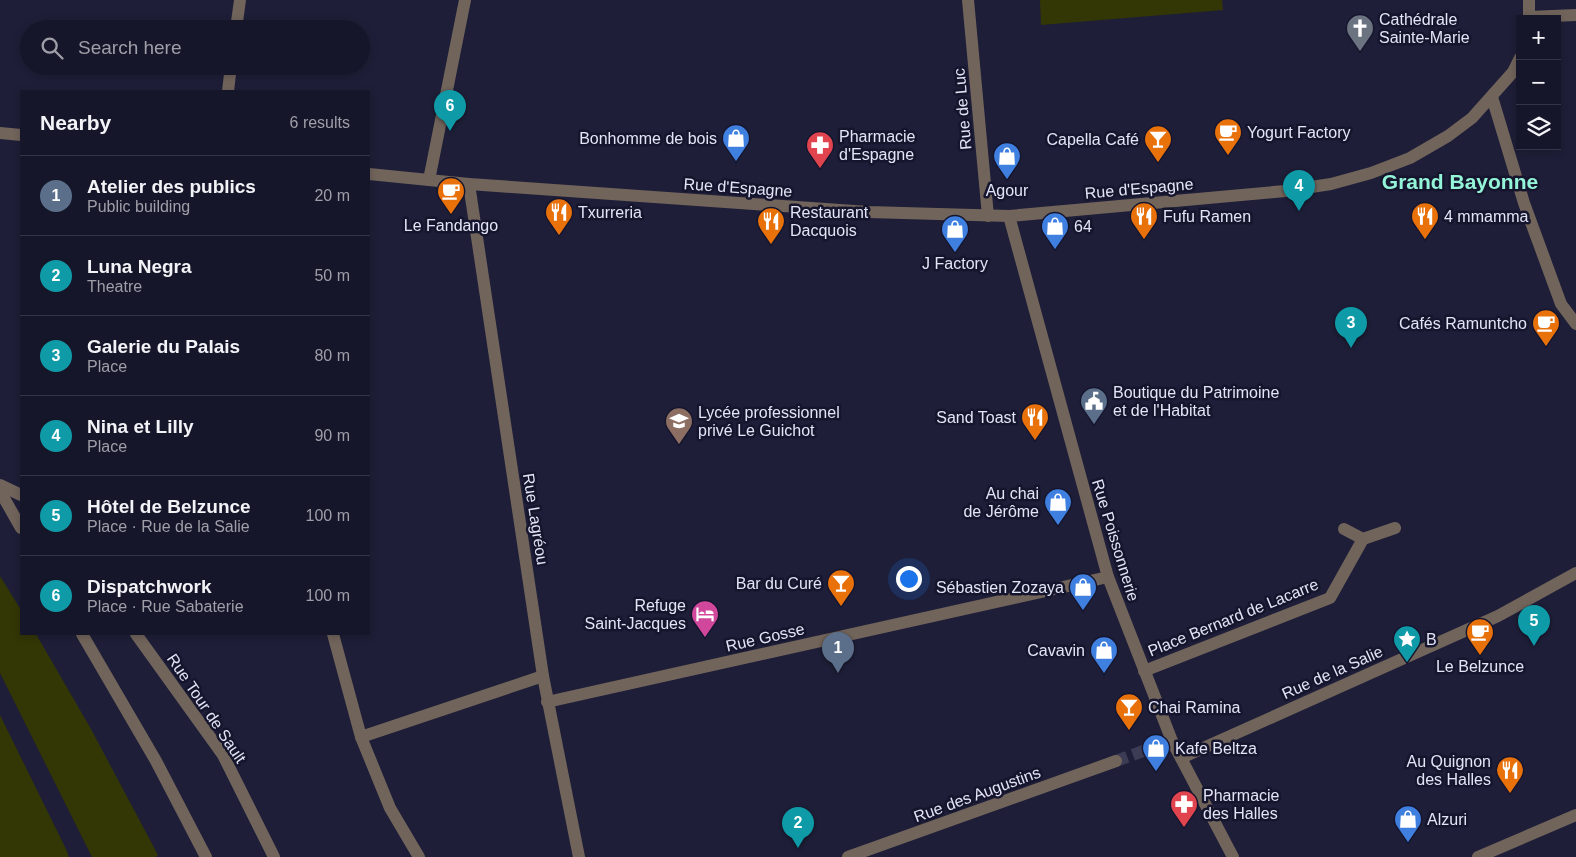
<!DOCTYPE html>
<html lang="en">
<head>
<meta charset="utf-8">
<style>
  :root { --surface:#16162a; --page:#232336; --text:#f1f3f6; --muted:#9e9fa8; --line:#353547; --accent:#2563eb }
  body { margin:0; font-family:Arial,sans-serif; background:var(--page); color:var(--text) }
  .controls { position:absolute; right:15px; top:15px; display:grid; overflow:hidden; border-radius:0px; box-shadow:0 2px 8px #0003 }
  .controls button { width:45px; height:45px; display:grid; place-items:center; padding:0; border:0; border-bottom:1px solid var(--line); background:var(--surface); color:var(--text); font:25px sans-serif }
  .you { position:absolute; left:908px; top:578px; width:18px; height:18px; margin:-12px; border:4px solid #fff; border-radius:50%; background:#1a73e8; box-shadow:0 0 0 8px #1a73e833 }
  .badge { display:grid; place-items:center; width:32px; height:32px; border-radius:50%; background:var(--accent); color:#fff; font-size:16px; font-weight:700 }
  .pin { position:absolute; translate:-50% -41px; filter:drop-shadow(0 1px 2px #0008) }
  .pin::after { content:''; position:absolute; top:26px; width:18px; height:15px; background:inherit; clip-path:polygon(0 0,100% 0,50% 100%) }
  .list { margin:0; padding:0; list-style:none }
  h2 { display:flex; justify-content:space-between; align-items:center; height:65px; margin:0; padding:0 20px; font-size:21px }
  h2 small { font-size:16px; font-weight:400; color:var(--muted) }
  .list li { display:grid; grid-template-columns:32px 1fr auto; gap:15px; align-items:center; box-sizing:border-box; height:80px; padding:0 20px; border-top:1px solid var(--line) }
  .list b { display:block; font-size:19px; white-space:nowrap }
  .list p { margin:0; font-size:16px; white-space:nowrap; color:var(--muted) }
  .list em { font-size:16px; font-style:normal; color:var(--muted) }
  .icon { flex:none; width:28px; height:28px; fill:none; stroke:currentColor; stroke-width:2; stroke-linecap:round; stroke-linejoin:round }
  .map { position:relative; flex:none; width:1576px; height:857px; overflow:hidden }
  .search { position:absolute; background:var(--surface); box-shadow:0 2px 8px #0003; left:20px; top:20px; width:350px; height:55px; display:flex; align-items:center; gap:12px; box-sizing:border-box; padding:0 18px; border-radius:28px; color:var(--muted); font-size:19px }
  .panel { position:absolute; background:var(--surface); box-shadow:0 2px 8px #0003; left:20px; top:90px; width:350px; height:545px; border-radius:0px }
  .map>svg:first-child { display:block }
</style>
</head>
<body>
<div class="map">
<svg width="1576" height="857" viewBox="0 0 1576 857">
  <rect width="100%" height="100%" fill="#1e1e38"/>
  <g fill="#333605">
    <path d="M 1040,0 L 1222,0 L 1223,10 L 1041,25 Z"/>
    <path d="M 0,576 L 21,610 L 21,634 L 36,634 L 91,729 L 158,855 L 156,857 L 92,857 L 0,673 Z"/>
    <path d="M 0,715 L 66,849 L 69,857 L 0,857 Z"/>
  </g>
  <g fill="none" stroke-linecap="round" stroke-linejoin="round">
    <path stroke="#3c3c54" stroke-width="12" stroke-dasharray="12 6" stroke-linecap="butt" d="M 1116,761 L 1154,747"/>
    <g stroke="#71645b" stroke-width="12">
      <path d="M 968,0 L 988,216"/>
      <path d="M 1529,0 L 1529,19"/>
      <path d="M 1529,17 L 1576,15"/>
      <path d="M 236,29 L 240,0"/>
      <path d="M 228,91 L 231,66"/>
      <path d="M 1492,97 L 1524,203 L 1561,304 L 1576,324"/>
      <path d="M 0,133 L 21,135"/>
      <path d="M 369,174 L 469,184 L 868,212 L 1009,216 L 1285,191 L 1331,184 L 1371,173 L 1410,158 L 1448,136 L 1472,118 L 1513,72 L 1520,58"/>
      <path d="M 429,180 L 465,0"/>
      <path d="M 469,184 L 543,676 L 579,857"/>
      <path d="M 1009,216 L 1108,577 L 1172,741 L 1233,857"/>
      <path d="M 0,485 L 21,495"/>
      <path d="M 0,491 L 21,528"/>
      <path d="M 1344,529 L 1363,539"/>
      <path d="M 82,634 L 156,761 L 206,857"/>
      <path d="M 136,634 L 223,755 L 274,857"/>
      <path d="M 333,634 L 361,737 L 390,808 L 419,857"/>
      <path d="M 1144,671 L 1330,598 L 1363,539 L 1395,528"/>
      <path d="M 547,702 L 1108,577"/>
      <path d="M 361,737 L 543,676"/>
      <path d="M 1154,747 L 1172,741"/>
      <path d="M 1181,758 L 1498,616 L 1576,573"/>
      <path d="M 848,857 L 1116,761"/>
      <path d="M 1478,857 L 1576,815"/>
    </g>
  </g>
  <defs>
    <g id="church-pin" transform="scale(1.4375)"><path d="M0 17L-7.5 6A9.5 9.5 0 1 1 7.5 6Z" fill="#6b7280" stroke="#15152e"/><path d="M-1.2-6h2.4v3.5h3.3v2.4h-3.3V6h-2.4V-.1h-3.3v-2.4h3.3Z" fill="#fff"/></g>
    <g id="cafe-pin" transform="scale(1.4375)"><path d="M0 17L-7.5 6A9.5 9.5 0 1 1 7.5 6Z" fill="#e8710a" stroke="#15152e"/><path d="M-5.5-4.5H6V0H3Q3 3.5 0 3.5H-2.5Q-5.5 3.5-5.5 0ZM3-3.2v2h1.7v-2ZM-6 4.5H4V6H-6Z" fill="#fff"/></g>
    <g id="shop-pin" transform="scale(1.4375)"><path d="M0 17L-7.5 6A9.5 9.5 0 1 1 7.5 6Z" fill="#3f7fe0" stroke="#15152e"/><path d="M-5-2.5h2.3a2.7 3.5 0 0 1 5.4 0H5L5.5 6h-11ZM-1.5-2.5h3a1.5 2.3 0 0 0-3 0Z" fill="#fff"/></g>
    <g id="bar-pin" transform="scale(1.4375)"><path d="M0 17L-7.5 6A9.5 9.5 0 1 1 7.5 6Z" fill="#e8710a" stroke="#15152e"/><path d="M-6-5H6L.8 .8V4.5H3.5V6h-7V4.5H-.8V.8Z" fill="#fff"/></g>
    <g id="pharmacy-pin" transform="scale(1.4375)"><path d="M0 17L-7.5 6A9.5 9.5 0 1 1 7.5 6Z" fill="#e0444e" stroke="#15152e"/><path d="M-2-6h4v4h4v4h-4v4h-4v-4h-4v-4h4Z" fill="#fff"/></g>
    <g id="restaurant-pin" transform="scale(1.4375)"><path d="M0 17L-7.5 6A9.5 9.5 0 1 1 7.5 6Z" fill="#e8710a" stroke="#15152e"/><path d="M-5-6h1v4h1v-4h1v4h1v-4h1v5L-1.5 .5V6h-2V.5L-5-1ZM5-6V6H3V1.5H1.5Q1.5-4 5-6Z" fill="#fff"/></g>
    <g id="civic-pin" transform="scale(1.4375)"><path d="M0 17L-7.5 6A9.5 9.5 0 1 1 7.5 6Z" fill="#5c6f8a" stroke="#15152e"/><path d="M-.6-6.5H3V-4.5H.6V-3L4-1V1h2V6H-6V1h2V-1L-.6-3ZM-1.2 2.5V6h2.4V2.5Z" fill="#fff"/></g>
    <g id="school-pin" transform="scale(1.4375)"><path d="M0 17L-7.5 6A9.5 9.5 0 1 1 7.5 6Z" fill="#8d6e63" stroke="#15152e"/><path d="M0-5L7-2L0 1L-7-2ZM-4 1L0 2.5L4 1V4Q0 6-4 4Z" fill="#fff"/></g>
    <g id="hotel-pin" transform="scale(1.4375)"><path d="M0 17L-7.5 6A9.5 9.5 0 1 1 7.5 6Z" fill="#d1479c" stroke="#15152e"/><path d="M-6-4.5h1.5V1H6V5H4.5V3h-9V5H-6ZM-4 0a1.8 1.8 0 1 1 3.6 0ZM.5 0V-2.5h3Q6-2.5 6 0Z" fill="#fff"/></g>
    <g id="sight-pin" transform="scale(1.4375)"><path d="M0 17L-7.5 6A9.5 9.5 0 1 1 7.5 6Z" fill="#0f9aa8" stroke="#15152e"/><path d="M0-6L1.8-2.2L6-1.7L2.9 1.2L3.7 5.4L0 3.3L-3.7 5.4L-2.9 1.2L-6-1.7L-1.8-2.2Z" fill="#fff"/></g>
  </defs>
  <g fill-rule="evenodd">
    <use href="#church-pin" x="1360" y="28"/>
    <use href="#cafe-pin" x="1228" y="132"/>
    <use href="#shop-pin" x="736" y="138"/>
    <use href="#bar-pin" x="1158" y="139"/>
    <use href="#pharmacy-pin" x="820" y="145"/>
    <use href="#shop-pin" x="1007" y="156"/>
    <use href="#cafe-pin" x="451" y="191"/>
    <use href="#restaurant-pin" x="559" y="212"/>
    <use href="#restaurant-pin" x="1144" y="216"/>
    <use href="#restaurant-pin" x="1425" y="216"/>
    <use href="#restaurant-pin" x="771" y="221"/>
    <use href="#shop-pin" x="1055" y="226"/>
    <use href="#shop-pin" x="955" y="229"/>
    <use href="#cafe-pin" x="1546" y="323"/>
    <use href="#civic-pin" x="1094" y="401"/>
    <use href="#restaurant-pin" x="1035" y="417"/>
    <use href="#school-pin" x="679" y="421"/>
    <use href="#shop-pin" x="1058" y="502"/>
    <use href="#bar-pin" x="841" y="583"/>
    <use href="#shop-pin" x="1083" y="587"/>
    <use href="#hotel-pin" x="705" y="614"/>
    <use href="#cafe-pin" x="1480" y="632"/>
    <use href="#sight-pin" x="1407" y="639"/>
    <use href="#shop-pin" x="1104" y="650"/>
    <use href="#bar-pin" x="1129" y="707"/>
    <use href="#shop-pin" x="1156" y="748"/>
    <use href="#restaurant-pin" x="1510" y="770"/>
    <use href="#pharmacy-pin" x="1184" y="804"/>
    <use href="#shop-pin" x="1408" y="819"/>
  </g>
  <g text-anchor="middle" stroke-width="5" stroke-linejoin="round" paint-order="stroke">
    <g font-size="16" fill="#e3e4f6" stroke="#15152e" text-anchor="start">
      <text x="1379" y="25">Cathédrale<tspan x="1379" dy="18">Sainte-Marie</tspan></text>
      <text x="1247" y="138">Yogurt Factory</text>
      <text x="839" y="142">Pharmacie<tspan x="839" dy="18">d'Espagne</tspan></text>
      <text x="717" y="144" text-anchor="end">Bonhomme de bois</text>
      <text x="1139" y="145" text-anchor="end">Capella Café</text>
      <text x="1007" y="196" text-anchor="middle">Agour</text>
      <text x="578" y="218">Txurreria</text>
      <text x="790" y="218">Restaurant<tspan x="790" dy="18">Dacquois</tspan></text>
      <text x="1163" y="222">Fufu Ramen</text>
      <text x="1444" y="222">4 mmamma</text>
      <text x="451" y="231" text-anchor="middle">Le Fandango</text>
      <text x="1074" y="232">64</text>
      <text x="955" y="269" text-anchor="middle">J Factory</text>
      <text x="1527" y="329" text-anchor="end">Cafés Ramuntcho</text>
      <text x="1113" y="398">Boutique du Patrimoine<tspan x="1113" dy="18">et de l'Habitat</tspan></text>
      <text x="698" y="418">Lycée professionnel<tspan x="698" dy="18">privé Le Guichot</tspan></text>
      <text x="1016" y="423" text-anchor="end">Sand Toast</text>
      <text x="1039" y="499" text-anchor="end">Au chai<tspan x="1039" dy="18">de Jérôme</tspan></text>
      <text x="822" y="589" text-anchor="end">Bar du Curé</text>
      <text x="1064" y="593" text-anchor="end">Sébastien Zozaya</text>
      <text x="686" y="611" text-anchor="end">Refuge<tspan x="686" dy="18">Saint-Jacques</tspan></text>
      <text x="1426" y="645">B</text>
      <text x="1085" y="656" text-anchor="end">Cavavin</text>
      <text x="1480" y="672" text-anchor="middle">Le Belzunce</text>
      <text x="1148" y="713">Chai Ramina</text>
      <text x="1175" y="754">Kafe Beltza</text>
      <text x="1491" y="767" text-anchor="end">Au Quignon<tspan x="1491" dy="18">des Halles</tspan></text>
      <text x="1203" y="801">Pharmacie<tspan x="1203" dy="18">des Halles</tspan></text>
      <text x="1427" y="825">Alzuri</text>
    </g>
    <g font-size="16" fill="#e3e4f6" stroke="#15152e">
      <text transform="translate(962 109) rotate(-95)" y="6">Rue de Luc</text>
      <text transform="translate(738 187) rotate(4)" y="6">Rue d'Espagne</text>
      <text transform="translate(1139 188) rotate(-5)" y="6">Rue d'Espagne</text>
      <text transform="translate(536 519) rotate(81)" y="6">Rue Lagréou</text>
      <text transform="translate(1116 540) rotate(73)" y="6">Rue Poissonnerie</text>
      <text transform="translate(1233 617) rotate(-22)" y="6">Place Bernard de Lacarre</text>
      <text transform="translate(765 637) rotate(-13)" y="6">Rue Gosse</text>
      <text transform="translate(1332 672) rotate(-24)" y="6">Rue de la Salie</text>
      <text transform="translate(207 708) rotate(56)" y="6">Rue Tour de Sault</text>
      <text transform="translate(977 794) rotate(-20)" y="6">Rue des Augustins</text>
    </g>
    <g font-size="21" font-weight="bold" fill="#94f4d8" stroke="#15152e">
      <text x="1460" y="189">Grand Bayonne</text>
    </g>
  </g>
</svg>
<div class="controls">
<button>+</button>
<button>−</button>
<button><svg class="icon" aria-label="layers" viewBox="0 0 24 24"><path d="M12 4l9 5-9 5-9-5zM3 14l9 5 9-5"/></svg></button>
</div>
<div class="you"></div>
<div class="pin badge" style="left:838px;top:673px;background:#5c6f8a">1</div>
<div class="pin badge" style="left:798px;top:848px;background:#0f9aa8">2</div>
<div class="pin badge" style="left:1351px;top:348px;background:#0f9aa8">3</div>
<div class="pin badge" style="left:1299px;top:211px;background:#0f9aa8">4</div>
<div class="pin badge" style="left:1534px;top:646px;background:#0f9aa8">5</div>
<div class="pin badge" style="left:450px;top:131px;background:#0f9aa8">6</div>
<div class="search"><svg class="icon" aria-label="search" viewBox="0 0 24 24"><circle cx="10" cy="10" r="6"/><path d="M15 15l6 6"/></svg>Search here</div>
<section class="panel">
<h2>Nearby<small>6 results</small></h2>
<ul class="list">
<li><span class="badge" style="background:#5c6f8a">1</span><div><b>Atelier des publics</b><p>Public building</p></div><em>20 m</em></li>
<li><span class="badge" style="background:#0f9aa8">2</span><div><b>Luna Negra</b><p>Theatre</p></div><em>50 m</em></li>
<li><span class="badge" style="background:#0f9aa8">3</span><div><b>Galerie du Palais</b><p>Place</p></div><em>80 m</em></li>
<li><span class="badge" style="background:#0f9aa8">4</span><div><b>Nina et Lilly</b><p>Place</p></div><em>90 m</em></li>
<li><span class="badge" style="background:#0f9aa8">5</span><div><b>Hôtel de Belzunce</b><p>Place · Rue de la Salie</p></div><em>100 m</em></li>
<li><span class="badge" style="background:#0f9aa8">6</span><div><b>Dispatchwork</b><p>Place · Rue Sabaterie</p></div><em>100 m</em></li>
</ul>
</section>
</div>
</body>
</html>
